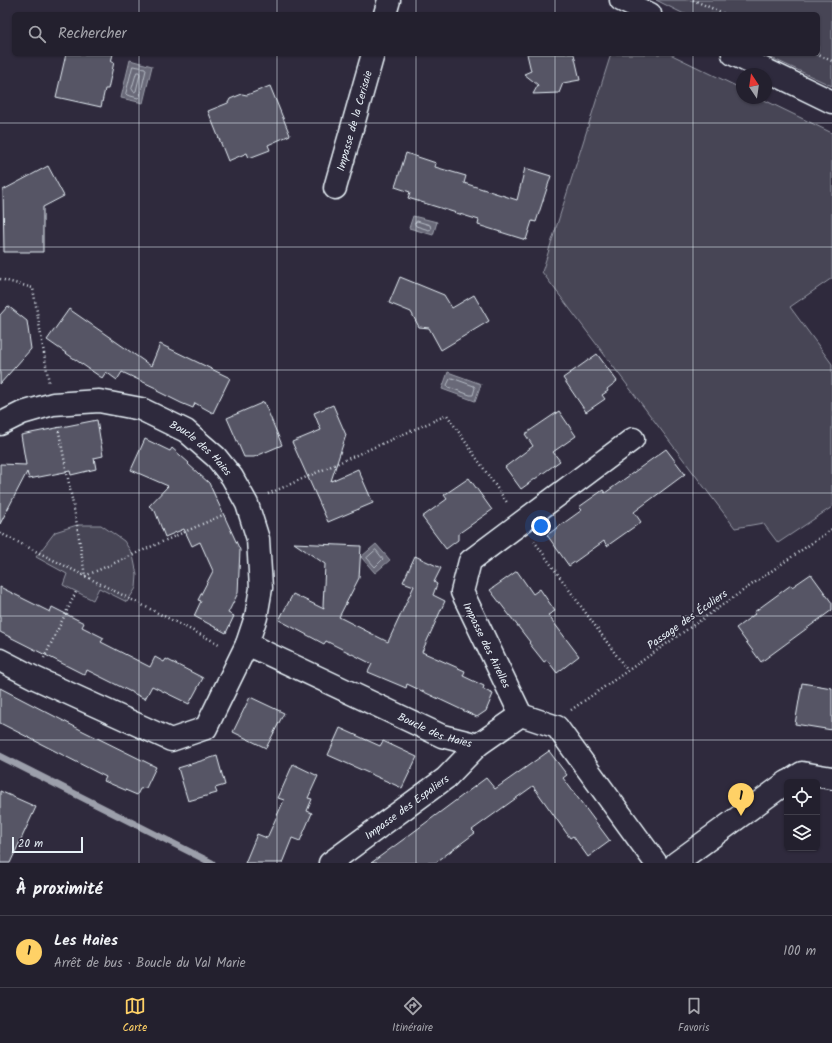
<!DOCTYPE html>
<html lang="fr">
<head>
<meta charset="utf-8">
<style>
  :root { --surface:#23202e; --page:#2b2836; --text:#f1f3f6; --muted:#a3a3aa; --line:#403e4a; --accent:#ffd166 }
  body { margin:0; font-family:Kalam,sans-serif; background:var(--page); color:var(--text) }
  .controls { position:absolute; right:12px; bottom:12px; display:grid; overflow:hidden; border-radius:6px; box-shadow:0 1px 3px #0004 }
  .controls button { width:36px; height:36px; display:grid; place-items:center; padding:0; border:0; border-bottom:1px solid var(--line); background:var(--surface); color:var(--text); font:20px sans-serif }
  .compass { position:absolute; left:736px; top:68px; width:36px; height:36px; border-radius:50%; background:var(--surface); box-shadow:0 1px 3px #0004; rotate:347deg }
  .scale { position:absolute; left:12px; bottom:10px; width:71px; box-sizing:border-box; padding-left:4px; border:2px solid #e8f1f8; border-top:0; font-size:11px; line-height:14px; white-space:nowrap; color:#e8f1f8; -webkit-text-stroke:3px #2f2a3d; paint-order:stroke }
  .you { position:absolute; left:541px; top:526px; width:14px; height:14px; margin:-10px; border:3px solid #fff; border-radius:50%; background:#1a73e8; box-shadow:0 0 0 6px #1a73e833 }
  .badge { display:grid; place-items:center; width:26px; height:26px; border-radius:50%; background:var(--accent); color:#111; font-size:13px; font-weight:700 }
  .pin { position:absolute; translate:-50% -33px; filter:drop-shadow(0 1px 2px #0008) }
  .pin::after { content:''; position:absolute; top:21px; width:14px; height:12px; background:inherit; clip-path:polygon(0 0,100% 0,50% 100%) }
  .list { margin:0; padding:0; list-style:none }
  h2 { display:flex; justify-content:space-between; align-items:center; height:52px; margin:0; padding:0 16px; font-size:17px }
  h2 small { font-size:13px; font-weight:400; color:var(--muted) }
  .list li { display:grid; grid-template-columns:26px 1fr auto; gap:12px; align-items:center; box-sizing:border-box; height:72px; padding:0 16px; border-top:1px solid var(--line) }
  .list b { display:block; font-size:15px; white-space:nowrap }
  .list p { margin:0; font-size:13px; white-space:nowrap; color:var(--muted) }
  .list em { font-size:13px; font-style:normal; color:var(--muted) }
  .icon { flex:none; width:22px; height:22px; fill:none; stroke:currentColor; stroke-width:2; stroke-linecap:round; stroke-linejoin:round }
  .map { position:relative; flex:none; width:832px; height:863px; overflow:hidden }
  .search { position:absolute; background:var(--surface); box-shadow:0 1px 3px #0004; left:12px; right:12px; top:12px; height:44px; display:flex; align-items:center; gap:10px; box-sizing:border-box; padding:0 14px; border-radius:6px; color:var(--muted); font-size:15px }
  .sheet { height:124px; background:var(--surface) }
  nav { display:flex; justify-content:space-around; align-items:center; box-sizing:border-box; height:56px; border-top:1px solid var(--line); background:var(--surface); font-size:11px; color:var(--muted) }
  nav a { display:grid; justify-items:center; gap:2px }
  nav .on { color:var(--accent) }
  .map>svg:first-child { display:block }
</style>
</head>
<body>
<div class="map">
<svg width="832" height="863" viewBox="0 0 832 863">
  <rect width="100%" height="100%" fill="#2f2a3d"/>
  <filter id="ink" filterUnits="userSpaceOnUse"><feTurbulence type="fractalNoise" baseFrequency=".025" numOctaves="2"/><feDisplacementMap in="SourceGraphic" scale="8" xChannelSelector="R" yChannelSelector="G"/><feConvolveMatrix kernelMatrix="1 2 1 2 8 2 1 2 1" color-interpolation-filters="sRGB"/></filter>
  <g filter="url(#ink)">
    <g fill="#464455" stroke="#979aa6">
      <path d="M 656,0 L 832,0 L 832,86 L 763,54 L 818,54 L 818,14 L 684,14 Z"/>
      <path d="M 611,54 L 670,54 L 742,89 L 742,98 L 760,98 L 832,133 L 832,278 L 790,307 L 832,364 L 832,507 L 778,543 L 763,523 L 735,528 L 542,272 Z"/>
      <path d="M 77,525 L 101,525 L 124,541 L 133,555 L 137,575 L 136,588 L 127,602 L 99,588 L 93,600 L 63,585 L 67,574 L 36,557 L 55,532 Z"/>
    </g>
    <g fill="#696978" stroke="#9c9fab">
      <path d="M 130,60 L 152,66 L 143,103 L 121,98 Z"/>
      <path d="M 413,216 L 437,222 L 433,235 L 409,228 Z"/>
      <path d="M 448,372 L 481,384 L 475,401 L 442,389 Z"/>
      <path d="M 376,544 L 390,560 L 375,573 L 361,557 Z"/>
    </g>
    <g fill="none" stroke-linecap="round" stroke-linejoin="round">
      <g stroke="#b5bbc5" stroke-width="1">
        <path d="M 133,66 L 145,68 L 146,70 L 140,96 L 138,98 L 127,95 L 126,94 Z"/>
        <path d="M 137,72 L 139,72 L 140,74 L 136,91 L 134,92 L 132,89 Z"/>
        <path d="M 417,221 L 430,225 L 431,229 L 429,230 L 416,226 L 415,224 Z"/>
        <path d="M 452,378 L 474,386 L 475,388 L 473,395 L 470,395 L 448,387 L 447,385 L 450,379 Z"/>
        <path d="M 376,550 L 383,559 L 375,567 L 367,558 Z"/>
      </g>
      <path stroke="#9c9fab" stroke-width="7" d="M 0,756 L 212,863"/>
    </g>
    <g fill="#575565" stroke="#e8f1f8">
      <path d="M 66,54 L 113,54 L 111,62 L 114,62 L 108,89 L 105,89 L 101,107 L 56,97 Z"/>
      <path d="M 527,54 L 574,54 L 580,80 L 563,83 L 559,93 L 533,94 L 538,85 L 524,74 L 531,71 Z"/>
      <path d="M 270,86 L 290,135 L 268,145 L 270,150 L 249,158 L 247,153 L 228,161 L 208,111 L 228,103 L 230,99 L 242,94 L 247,95 Z"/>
      <path d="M 406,153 L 436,163 L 435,167 L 466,176 L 464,183 L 517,200 L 525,168 L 551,176 L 536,222 L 532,221 L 526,240 L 478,225 L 479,220 L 408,198 L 410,192 L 395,187 Z"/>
      <path d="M 48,166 L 64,196 L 43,207 L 43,252 L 4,252 L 3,190 Z"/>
      <path d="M 400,277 L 444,295 L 452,308 L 474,295 L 489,321 L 441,350 L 429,328 L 419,327 L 411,312 L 389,303 Z"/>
      <path d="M 8,306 L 27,321 L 31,349 L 0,384 L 0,315 Z"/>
      <path d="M 69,309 L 151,366 L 160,344 L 230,378 L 213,413 L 195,403 L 193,408 L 181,403 L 157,391 L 158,389 L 122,372 L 117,380 L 106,372 L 102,378 L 47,340 Z"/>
      <path d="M 597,354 L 617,381 L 607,389 L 608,391 L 602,395 L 605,399 L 586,412 L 563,378 Z"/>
      <path d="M 264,402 L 282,445 L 254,457 L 244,457 L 227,418 Z"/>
      <path d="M 333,405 L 346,435 L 331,481 L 358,469 L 373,503 L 328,522 L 292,442 L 321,430 L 314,413 Z"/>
      <path d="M 559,411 L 576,436 L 553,452 L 560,461 L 521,489 L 505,467 L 533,446 L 525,434 Z"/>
      <path d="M 97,420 L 103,456 L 94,458 L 96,469 L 71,475 L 70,471 L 29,479 L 27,472 L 0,524 L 0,464 L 26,465 L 21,435 Z"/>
      <path d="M 145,439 L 170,451 L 172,448 L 189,463 L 188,464 L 209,483 L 240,550 L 238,593 L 228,613 L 234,616 L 226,633 L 194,616 L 201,601 L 198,600 L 213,571 L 200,542 L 192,546 L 184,529 L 165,537 L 155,511 L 149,506 L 168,486 L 131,470 Z"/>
      <path d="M 666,449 L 685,474 L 634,512 L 641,522 L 607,546 L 604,541 L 569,566 L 547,535 L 582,510 L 579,507 L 603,490 L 605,493 Z"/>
      <path d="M 469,478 L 492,510 L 458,534 L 458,540 L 446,549 L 422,517 L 447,499 L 444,495 Z"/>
      <path d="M 294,543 L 361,546 L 359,578 L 339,617 L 388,642 L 414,586 L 403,582 L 415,556 L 441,568 L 434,582 L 437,584 L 433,595 L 445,601 L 422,652 L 465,671 L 463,676 L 484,686 L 483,689 L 493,694 L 486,711 L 477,717 L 407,684 L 406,688 L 368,672 L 372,664 L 326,641 L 324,644 L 279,620 L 293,594 L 324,609 L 323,606 L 325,564 Z"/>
      <path d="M 517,571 L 533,594 L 540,589 L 555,611 L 548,615 L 579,656 L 557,673 L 547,660 L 544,662 L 529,643 L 530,642 L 490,590 Z"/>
      <path d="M 811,574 L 832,603 L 832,610 L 761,662 L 736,628 L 755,614 L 754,612 L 791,585 L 792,587 Z"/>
      <path d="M 0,587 L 50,612 L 52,607 L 84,623 L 82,627 L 104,638 L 101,642 L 150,667 L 155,657 L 164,662 L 166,659 L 203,678 L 189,704 L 152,686 L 145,699 L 87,670 L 85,675 L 0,632 Z"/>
      <path d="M 802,683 L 832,688 L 832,730 L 795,724 Z"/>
      <path d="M 0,688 L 83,731 L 156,767 L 146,788 L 140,789 L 137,795 L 104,781 L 106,777 L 0,723 Z"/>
      <path d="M 250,697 L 284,713 L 266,748 L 233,732 Z"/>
      <path d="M 340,728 L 380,746 L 383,741 L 417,757 L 402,788 L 328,755 Z"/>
      <path d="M 549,751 L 567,775 L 563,778 L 610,841 L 588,857 L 573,836 L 570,838 L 533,786 L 472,830 L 475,833 L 435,863 L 371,863 L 404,839 L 486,778 L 495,789 Z"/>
      <path d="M 217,756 L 225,785 L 215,788 L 217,793 L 188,801 L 178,768 Z"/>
      <path d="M 293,764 L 318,776 L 308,798 L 312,799 L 307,811 L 312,813 L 300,841 L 292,838 L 282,863 L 245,863 L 257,834 L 267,838 L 284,800 L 278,798 Z"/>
      <path d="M 0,791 L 36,807 L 10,863 L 0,863 Z"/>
    </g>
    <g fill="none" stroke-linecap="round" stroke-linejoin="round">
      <g stroke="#e8f1f8" stroke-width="25">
        <g id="minor">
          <path d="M 621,0 L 650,14"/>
          <path d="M 385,14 L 389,0"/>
          <path d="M 733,54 L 832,102"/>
          <path id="s1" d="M 335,188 L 373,54"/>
          <path id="s2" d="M 0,424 L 22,413 L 53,404 L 99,401 L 141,409 L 186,431 L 216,457 L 232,477 L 247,504 L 258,539 L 261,588 L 256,617 L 247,644 L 206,728 L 171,740 L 35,678 L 0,660"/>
          <path id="s3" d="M 247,644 L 442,736 L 478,745 L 521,715 L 557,727 L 656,863"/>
          <path d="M 521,715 L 462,592 L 470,561 L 633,439"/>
          <path d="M 788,782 L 802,773 L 832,778"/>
          <path id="s4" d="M 330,863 L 446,778 L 478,745"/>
          <path d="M 676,863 L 787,782"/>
        </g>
      </g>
      <g stroke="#e8f1f8" stroke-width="2.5" stroke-dasharray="1 3" stroke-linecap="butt">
        <path d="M 693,0 L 725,14"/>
        <path d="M 816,54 L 832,61"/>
        <path d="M 0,279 L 33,288 L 49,383"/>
        <path d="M 58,427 L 77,525 L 85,576"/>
        <path d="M 268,494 L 447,415 L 508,504"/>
        <path d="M 0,533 L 221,645"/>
        <path d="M 534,541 L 627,670"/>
        <path d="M 85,576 L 225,514"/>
        <path d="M 44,658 L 76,592"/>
        <path d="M 571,710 L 832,529"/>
      </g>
      <use href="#minor" stroke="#2f2a3d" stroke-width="22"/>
    </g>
  </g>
  <path fill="none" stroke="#e8f1f8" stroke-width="1" stroke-opacity="0.55" d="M 139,0 L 139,14M 277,0 L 277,14M 416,0 L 416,14M 555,0 L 555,14M 693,0 L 693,14M 139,54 L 139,863M 277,54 L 277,863M 416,54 L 416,863M 555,54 L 555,863M 693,54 L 693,863M 0,123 L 832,123M 0,247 L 832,247M 0,370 L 832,370M 0,493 L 832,493M 0,616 L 832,616M 0,740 L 832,740"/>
  <g text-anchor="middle" stroke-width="3" stroke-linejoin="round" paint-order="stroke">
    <g font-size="11" fill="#e8f1f8" stroke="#2f2a3d">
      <text dy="4" stroke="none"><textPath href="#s1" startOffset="70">Impasse de la Cerisaie</textPath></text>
      <text dy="4" stroke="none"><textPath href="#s2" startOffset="218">Boucle des Haies</textPath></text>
      <text transform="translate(687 619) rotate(-35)" y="4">Passage des Écoliers</text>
      <text transform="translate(487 645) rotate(64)" y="4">Impasse des Airelles</text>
      <text dy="4" stroke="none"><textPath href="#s3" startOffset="207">Boucle des Haies</textPath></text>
      <text dy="4" stroke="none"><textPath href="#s4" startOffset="95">Impasse des Espaliers</textPath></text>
    </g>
  </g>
</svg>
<div class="controls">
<button><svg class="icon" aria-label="locate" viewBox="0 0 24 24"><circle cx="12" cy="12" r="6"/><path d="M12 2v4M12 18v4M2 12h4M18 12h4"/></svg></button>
<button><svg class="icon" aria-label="layers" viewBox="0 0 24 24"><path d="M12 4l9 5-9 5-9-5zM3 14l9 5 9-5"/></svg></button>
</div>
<svg class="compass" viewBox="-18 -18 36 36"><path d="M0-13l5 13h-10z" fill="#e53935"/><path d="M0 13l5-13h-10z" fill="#a3a3aa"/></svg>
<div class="scale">20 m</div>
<div class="you"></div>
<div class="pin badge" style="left:741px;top:816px">1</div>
<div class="search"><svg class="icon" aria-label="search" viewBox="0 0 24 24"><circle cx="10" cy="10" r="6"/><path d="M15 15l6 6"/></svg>Rechercher</div>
</div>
<section class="sheet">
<h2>À proximité<small></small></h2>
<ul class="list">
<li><span class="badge">1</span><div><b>Les Haies</b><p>Arrêt de bus · Boucle du Val Marie</p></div><em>100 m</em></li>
</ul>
</section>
<nav>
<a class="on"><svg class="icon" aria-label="map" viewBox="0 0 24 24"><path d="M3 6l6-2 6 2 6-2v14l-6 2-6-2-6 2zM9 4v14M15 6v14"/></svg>Carte</a>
<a><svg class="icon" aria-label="directions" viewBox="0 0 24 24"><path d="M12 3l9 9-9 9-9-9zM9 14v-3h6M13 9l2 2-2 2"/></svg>Itinéraire</a>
<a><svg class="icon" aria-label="saved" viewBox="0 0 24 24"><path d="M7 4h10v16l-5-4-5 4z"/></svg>Favoris</a>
</nav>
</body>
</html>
